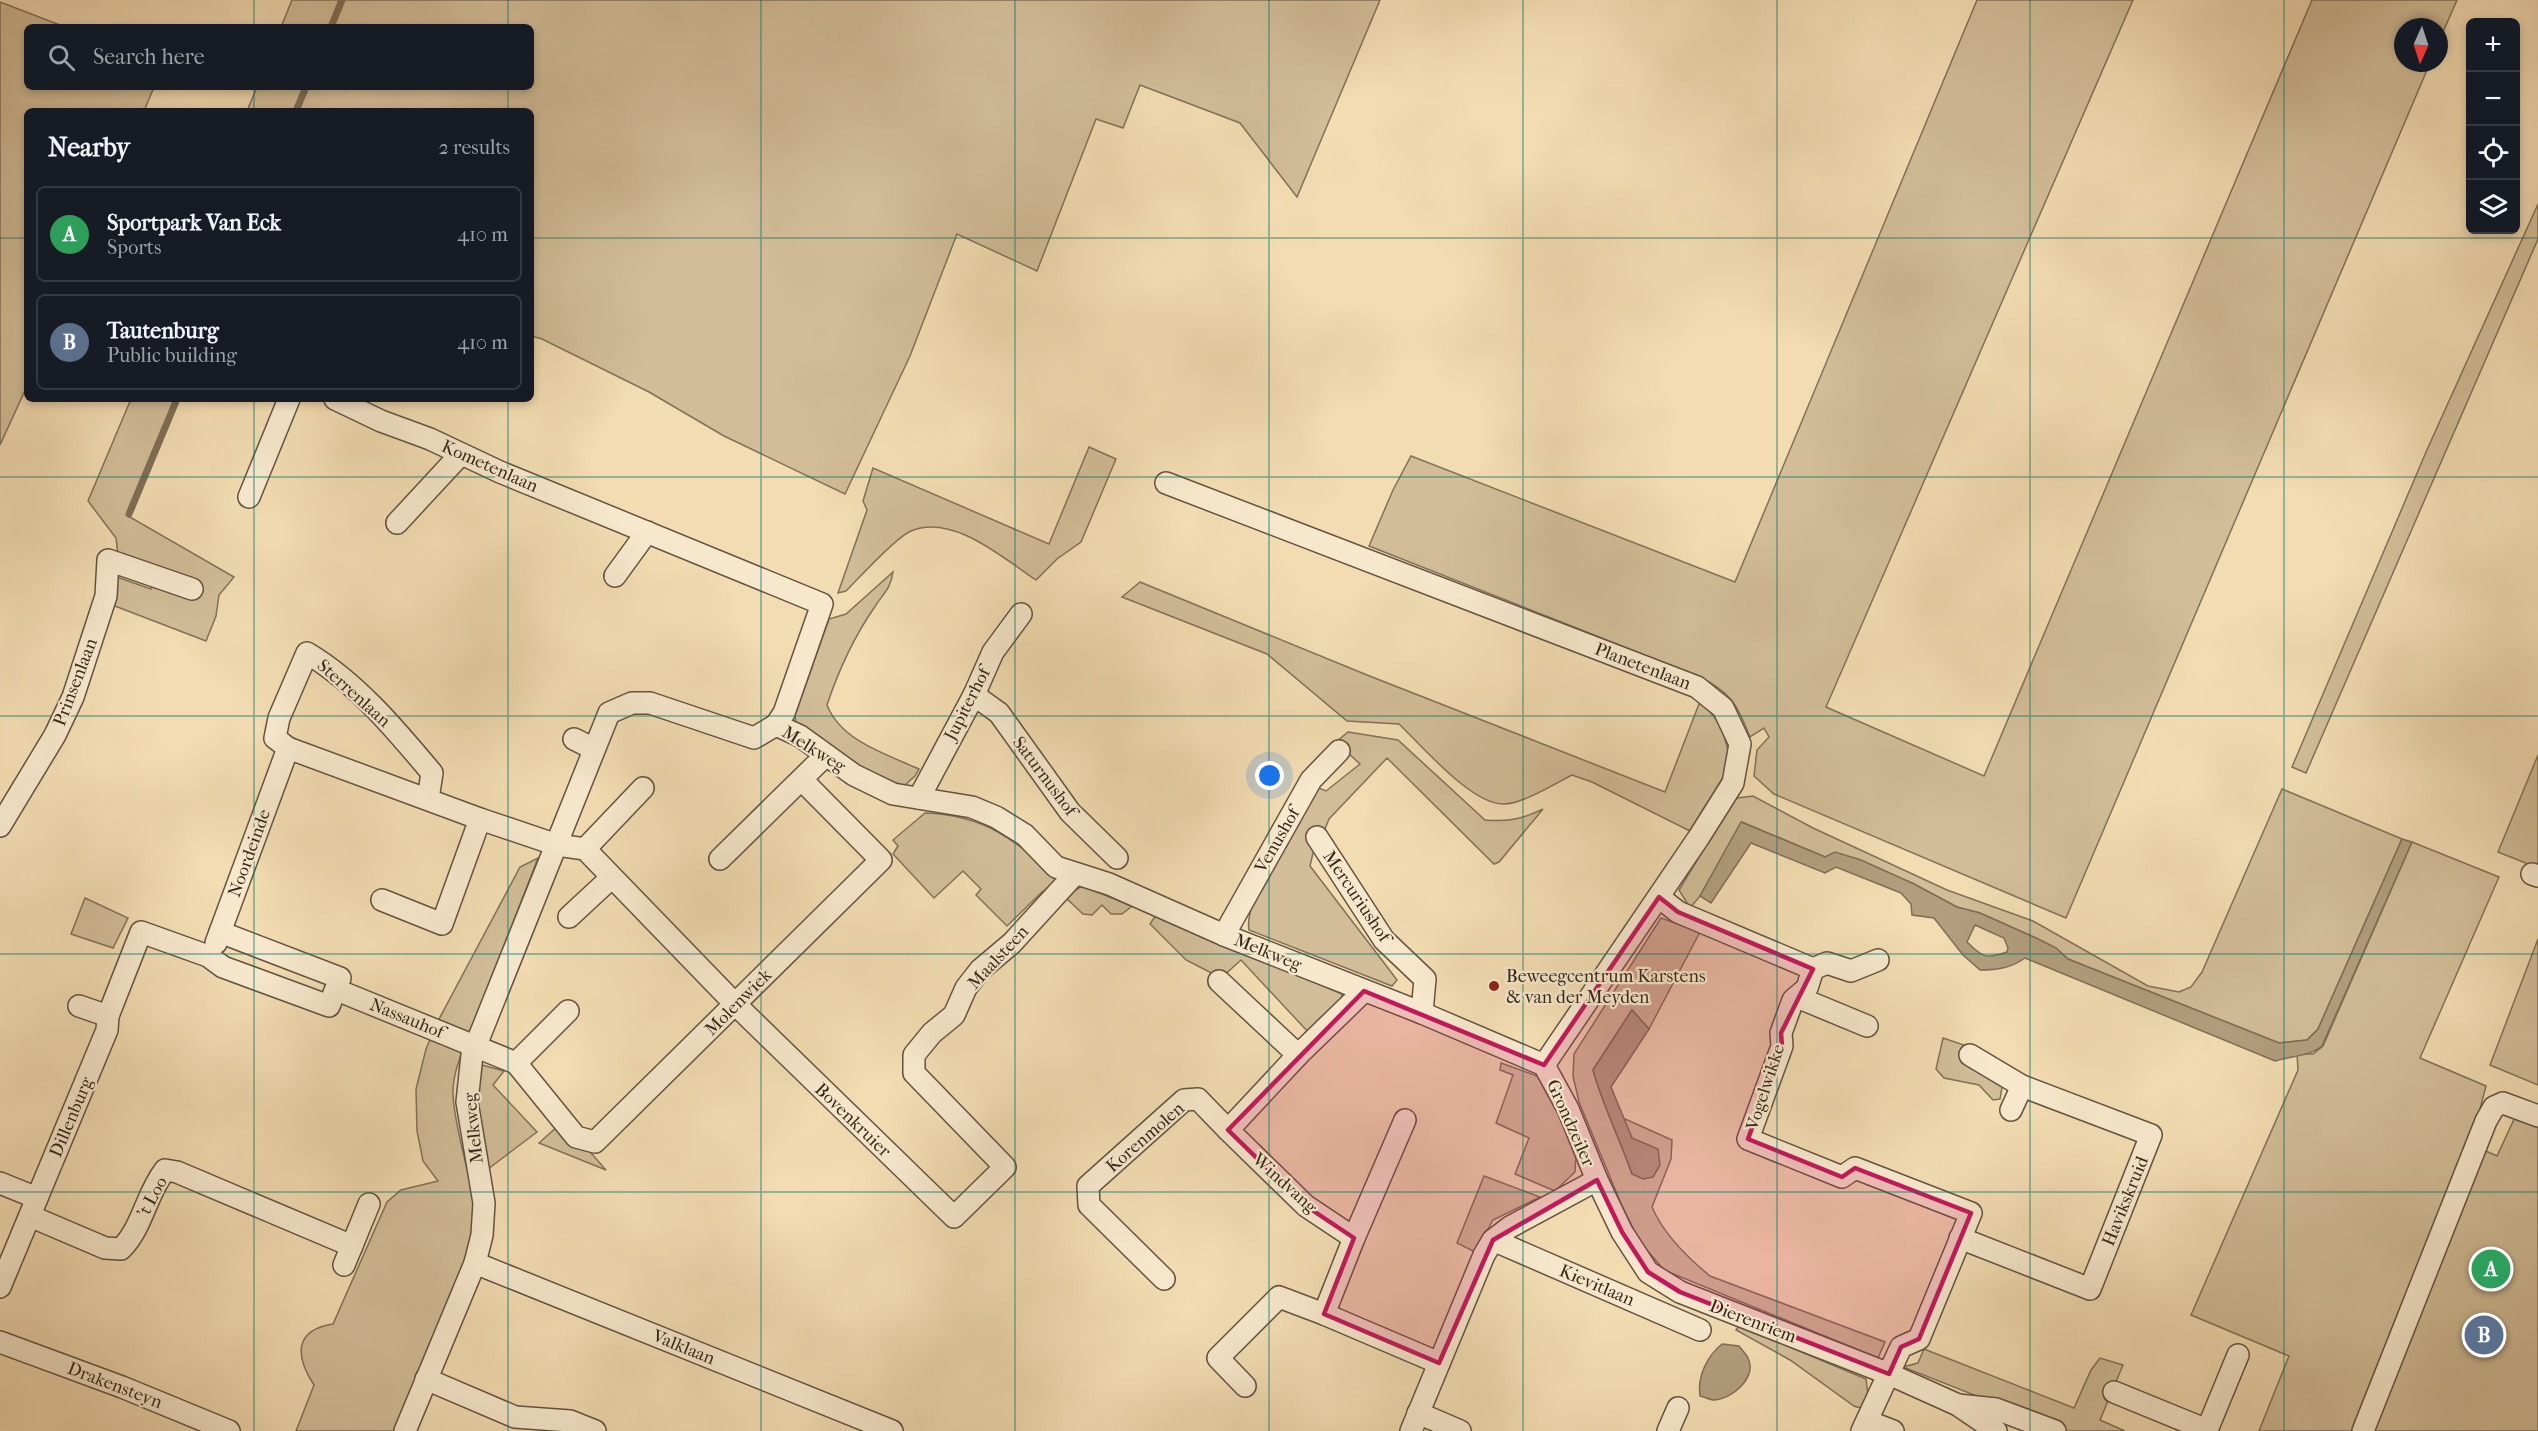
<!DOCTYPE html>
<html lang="en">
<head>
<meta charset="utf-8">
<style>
  :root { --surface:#171b24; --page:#242831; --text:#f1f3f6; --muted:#9ea1a6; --line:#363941; --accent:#c59692 }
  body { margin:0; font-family:"IM FELL French Canon",serif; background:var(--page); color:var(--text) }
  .controls { position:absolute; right:18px; top:18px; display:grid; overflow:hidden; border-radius:9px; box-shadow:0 3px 9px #0003 }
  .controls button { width:54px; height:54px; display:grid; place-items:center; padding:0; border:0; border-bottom:2px solid var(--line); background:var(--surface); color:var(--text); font:30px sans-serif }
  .compass { position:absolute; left:2394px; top:18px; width:54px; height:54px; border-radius:50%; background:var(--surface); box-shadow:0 3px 9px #0003; rotate:183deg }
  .you { position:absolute; left:1270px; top:776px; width:21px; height:21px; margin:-15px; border:4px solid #fff; border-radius:50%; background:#1a73e8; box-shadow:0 0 0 9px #1a73e833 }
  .badge { display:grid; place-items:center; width:39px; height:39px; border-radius:50%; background:var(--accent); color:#fff; font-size:20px; font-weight:700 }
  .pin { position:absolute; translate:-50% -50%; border:3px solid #fff; box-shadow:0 2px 6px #0006 }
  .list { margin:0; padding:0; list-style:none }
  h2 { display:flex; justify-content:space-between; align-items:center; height:78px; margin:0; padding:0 24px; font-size:26px }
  h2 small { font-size:20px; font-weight:400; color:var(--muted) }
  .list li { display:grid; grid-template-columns:39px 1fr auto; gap:18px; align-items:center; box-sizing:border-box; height:96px; margin:0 12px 12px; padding:0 12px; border:2px solid var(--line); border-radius:9px }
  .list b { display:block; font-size:22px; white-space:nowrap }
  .list p { margin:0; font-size:20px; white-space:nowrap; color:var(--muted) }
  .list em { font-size:20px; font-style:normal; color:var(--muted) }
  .icon { flex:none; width:33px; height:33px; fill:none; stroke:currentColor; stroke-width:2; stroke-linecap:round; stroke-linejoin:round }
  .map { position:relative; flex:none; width:2538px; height:1431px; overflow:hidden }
  .search { position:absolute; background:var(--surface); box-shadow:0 3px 9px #0003; left:24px; top:24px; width:510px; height:66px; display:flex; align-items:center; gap:15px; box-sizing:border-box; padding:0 21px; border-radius:9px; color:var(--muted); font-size:22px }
  .panel { position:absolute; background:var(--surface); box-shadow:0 3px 9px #0003; left:24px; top:108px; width:510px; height:294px; border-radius:9px }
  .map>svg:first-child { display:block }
</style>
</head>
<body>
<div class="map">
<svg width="2538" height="1431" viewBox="0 0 2538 1431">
  <rect width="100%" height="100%" fill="#f3dcb2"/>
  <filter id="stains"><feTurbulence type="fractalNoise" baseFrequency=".00333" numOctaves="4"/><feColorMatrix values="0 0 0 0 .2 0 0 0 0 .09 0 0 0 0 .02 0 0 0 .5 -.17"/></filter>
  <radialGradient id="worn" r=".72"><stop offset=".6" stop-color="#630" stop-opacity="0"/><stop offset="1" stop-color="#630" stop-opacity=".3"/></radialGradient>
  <g fill="#d2bd98" stroke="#827159" stroke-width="1.5">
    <path d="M 292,0 L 1380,0 L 1297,197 L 1240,123 L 1140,85 L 1123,128 L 1096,119 L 1037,271 L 957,234 L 910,356 L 845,494 L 724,436 L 649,392 L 542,339 L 531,336 L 531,111 L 247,111 L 257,87 L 531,87 L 531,27 L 281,27 Z"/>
    <path d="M 1977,0 L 2133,0 L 1826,707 L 1984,776 L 2312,0 L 2457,0 L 2439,41 L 2439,27 L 2403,27 L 2403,63 L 2430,63 L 2066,918 L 1774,794 L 1754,776 L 1757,750 L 1769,737 L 1764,728 L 1750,737 C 1736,703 1732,693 1698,676 L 1369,546 L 1393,490 L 1411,456 L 1735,582 Z"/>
    <path d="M 0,2 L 65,27 L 27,27 L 27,87 L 154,87 L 144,111 L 27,111 L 27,386 L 0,445 Z"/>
    <path d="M 2538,204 L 2538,239 L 2306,773 L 2292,767 L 2426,452 Z"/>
    <path d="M 131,399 L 176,399 L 128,516 L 234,577 L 219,595 L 216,616 L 206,641 L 107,603 L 114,576 L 151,589 L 155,577 L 119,564 L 116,538 L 88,501 Z"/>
    <path d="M 1089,447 L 1116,459 L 1081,542 L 1057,559 L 1036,580 C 1003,558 952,513 911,531 C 897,536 858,579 846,591 L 838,593 L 867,510 L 863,501 L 873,468 L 1049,544 Z"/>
    <path d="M 893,572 C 890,591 883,593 874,608 C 854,637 838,672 827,705 C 841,741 886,754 919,769 L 915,776 L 904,786 L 861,769 L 796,725 L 795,715 L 829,619 L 846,614 Z"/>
    <path d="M 1140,582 L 1367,675 L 1665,792 L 1699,704 L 1705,706 L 1721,725 L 1728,750 L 1727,771 L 1690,831 L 1592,782 L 1572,775 C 1555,784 1522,804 1504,804 C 1472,805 1422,746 1399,724 L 1347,721 L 1267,654 L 1122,597 Z"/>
    <path d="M 1348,732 L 1398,740 L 1485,820 C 1507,822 1523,819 1543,809 L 1499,862 L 1494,864 L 1387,758 L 1329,819 L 1323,834 L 1325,845 L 1313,853 L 1310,866 L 1391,972 L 1397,980 L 1392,986 L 1249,930 C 1243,899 1297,817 1314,786 L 1326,791 L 1360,764 L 1336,742 Z"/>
    <path d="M 2538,755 L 2538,868 L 2498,852 Z"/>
    <path d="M 2282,789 L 2402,839 L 2318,1029 L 2307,1040 L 2279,1043 L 2068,959 L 2056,948 L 2036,938 L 1980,913 L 1957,907 L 1912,883 L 1825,857 L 1742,822 L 1700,896 L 1690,908 L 1679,890 L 1730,806 L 1737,798 L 1753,796 L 1813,828 L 1947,890 L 2033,921 L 2148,986 L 2179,992 L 2191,987 L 2202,972 Z"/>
    <path d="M 925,813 C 986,815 1015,840 1059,880 L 1042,892 L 1007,926 L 976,895 L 981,889 L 963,871 L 934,898 L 893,854 L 898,846 L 893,840 Z"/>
    <path d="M 2412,842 L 2499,877 L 2420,1058 L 2486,1086 L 2480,1109 L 2354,1431 L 2259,1431 L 2289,1356 L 2191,1315 L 2298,1070 L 2297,1054 L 2313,1054 L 2323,1046 Z"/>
    <path d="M 538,858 L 511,928 C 513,947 505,965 491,978 C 482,1013 451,1062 453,1095 C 456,1145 479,1188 474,1240 L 396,1431 L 296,1431 L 314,1385 C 295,1356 294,1330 333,1324 L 387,1202 L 401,1190 L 438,1181 L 423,1161 L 417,1131 L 416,1089 L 426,1049 L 438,1021 L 520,867 Z"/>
    <path d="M 1082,886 L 1132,906 L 1122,914 L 1111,914 L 1102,905 L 1092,915 L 1083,914 L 1065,897 Z"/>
    <path d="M 85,898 L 128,918 L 113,948 L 71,934 Z"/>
    <path d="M 1156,915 L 1342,994 L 1341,1002 L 1309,1033 L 1241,960 L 1221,978 L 1186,960 L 1150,924 Z"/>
    <path d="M 1661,918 L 1700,932 L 1649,1029 L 1632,1010 L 1593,1070 C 1603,1106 1620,1139 1632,1174 L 1632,1138 L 1623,1118 L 1672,1140 L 1671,1159 L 1652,1207 C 1663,1233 1688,1258 1710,1276 L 1885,1342 L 1878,1358 L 1664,1270 L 1640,1242 L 1622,1206 L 1579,1102 L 1573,1076 L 1574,1054 Z"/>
    <path d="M 2538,939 L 2538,1085 L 2490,1065 Z"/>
    <path d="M 1943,1038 L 1964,1045 L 1969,1059 L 2003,1081 L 2000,1099 L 1993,1100 L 1979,1085 L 1944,1078 L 1936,1069 Z"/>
    <path d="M 1501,1063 L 1540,1077 L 1553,1100 L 1576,1153 L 1575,1172 L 1555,1191 L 1515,1174 L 1529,1138 L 1496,1123 L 1513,1075 L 1500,1070 Z"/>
    <path d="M 482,1065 L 504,1071 L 493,1085 L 537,1132 L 484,1172 L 475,1083 Z"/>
    <path d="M 2523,1100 L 2538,1106 L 2538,1431 L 2366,1431 L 2479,1148 L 2497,1156 Z"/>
    <path d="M 558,1126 L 584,1145 L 606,1170 L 539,1143 Z"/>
    <path d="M 1484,1176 L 1540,1197 L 1493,1220 L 1475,1252 L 1457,1243 Z"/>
    <path d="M 1739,1326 L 1866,1379 L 1868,1395 L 1864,1409 L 1854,1406 L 1790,1360 L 1736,1330 Z"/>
    <path d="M 1924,1349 L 2074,1408 L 2091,1370 L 2100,1358 L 2123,1365 L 2100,1420 L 2125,1431 L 2066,1431 L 1903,1367 L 1918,1363 Z"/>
  </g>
  <g fill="#b29e7e" stroke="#7f6e56" stroke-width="1.5" fill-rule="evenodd">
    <path d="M 1741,822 L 1825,857 L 1835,852 L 1861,860 L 1912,883 L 1957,907 L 1980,913 L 2036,938 L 2056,948 L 2068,959 L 2279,1043 L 2307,1040 L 2318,1029 L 2402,839 L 2412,842 L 2322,1046 C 2310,1056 2292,1056 2275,1061 L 2025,958 C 2011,968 1997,970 1980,970 L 1963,955 L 1934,918 L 1912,915 L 1911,904 L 1901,893 L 1836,867 L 1825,873 L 1751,843 L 1711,903 L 1700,896 ZM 1975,925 L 2004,938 L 2008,948 L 2007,952 C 1986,959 1983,958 1967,942 Z"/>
    <path d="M 1632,1010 L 1649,1029 L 1611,1087 L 1632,1138 L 1658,1149 L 1660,1165 L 1653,1177 L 1643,1179 L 1632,1174 C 1620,1139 1603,1106 1593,1070 Z"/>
    <path d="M 1722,1344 L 1739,1346 C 1742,1350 1746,1354 1748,1358 C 1757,1377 1733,1399 1714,1400 C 1710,1400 1705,1397 1700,1396 C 1697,1377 1707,1356 1722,1344 Z"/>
  </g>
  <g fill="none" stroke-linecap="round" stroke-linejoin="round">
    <g stroke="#7f6e56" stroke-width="7">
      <path d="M 331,27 L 342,0"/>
      <path d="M 296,111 L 306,87"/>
      <path d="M 129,514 L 177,399"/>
    </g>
    <g stroke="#635340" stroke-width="24">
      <g id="minor">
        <path d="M 335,399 L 381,421 L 430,439 L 500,472 L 822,604 L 784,713 L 776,725"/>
        <path d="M 1166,483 L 1697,687 L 1723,708 L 1740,744 L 1733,783 L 1699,837 L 1544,1065"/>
        <path d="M 249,497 L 289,399"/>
        <path d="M 397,523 L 460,455"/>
        <path d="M 615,576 L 647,532"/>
        <path d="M 974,695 L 999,713 L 1070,812 L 1117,858"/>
        <path d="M 574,739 L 594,749"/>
        <path d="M 919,798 L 974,695 L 993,652 L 1021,614"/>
        <path d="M 428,799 L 432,773 C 396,730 356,682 307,653 L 279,718 L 275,738 L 288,748 L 480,819 L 557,845 L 585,849 L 736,1005 L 954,1217 L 1005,1167 L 914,1073 L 914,1055 L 932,1033 L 954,1015 L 966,988 L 980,970 L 1012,943 L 1075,874"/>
        <path d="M 0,826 L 55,735 L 73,697 L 106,596 L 108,560 L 192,589"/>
        <path d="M 1317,837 L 1384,940 L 1425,979 L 1422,1013"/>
        <path d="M 585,849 L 643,788"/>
        <path d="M 720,859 L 825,756"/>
        <path d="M 2532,874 L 2538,876"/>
        <path d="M 1659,897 L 1678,912 L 1813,969 L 1807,988 L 1793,1000 L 1781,1033 L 1782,1046 L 1748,1139 L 1842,1177 L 1855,1168 L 1971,1213 L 1919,1339 L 1901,1347 L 1862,1431"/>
        <path d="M 382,900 L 442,924 L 480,819"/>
        <path d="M 569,917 L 611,878"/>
        <path d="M 1224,935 L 1311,780 L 1339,751"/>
        <path d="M 216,943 L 288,748"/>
        <path d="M 1813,969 L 1827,963 L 1851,971 L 1878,960"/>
        <path d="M 1219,981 L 1298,1055"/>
        <path d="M 337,990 L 516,1063 L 576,1137 L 595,1142 L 881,860 L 802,780"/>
        <path d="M 1797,997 L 1867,1026"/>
        <path d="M 79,1006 L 108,1016"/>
        <path d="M 1970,1055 L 2022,1086"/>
        <path d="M 516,1063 L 568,1011"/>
        <path d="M 1544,1065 L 1568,1109 L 1597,1180 L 1622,1232 L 1648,1272 L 1680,1292 L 1889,1374 L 1958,1405 L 1996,1431"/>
        <path d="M 0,1183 L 37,1198"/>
        <path d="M 30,1216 L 105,1248 L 121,1249 C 143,1227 146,1194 165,1170 L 177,1172 L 352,1246"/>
        <path d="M 1354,1238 L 1405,1120"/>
        <path d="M 1960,1238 L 2090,1289 L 2151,1135 L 2022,1086 L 2011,1110"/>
        <path d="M 1493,1240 L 1700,1330"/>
        <path d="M 475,1263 L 892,1431"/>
        <path d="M 344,1265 L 369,1204"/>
        <path d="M 1164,1279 L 1089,1205 L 1088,1186 L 1184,1100 L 1198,1099 L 1228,1130"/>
        <path d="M 0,1287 L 107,1030 L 108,1016 L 141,932 L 208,956 L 223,967 L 329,1006 L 340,978 L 220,932"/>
        <path d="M 1324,1314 L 1439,1363"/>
        <path d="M 0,1342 L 122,1387 L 229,1431"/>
        <path d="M 426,1379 L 515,1417 L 570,1421 L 595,1431"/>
        <path d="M 1245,1386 L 1218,1358 L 1279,1297 L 1324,1314 L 1354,1238 L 1306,1206 L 1228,1130 L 1298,1055 L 1364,991"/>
        <path d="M 2114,1392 L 2207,1430 L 2238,1355"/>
        <path d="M 1958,1405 L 1996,1409 L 2055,1431"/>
        <path d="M 1418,1413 L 1460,1431"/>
        <path d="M 1867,1421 L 1893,1431"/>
        <path d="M 405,1431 L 475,1263 L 482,1235 L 484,1203 L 467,1102 L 472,1055 L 609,713 L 632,703 L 650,703 L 754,738 L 776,725 L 800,736 L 854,775 L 893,794 L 972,807 L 996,817 L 1025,835 L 1056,867 L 1109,884 L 1224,935 L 1422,1013 L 1544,1065"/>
        <path d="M 1411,1431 L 1484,1255 L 1493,1240 L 1510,1227 L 1597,1180"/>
        <path d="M 1668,1431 L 1678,1408"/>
        <path d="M 2363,1431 L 2486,1121 L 2494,1107 L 2503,1103 L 2538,1116"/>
      </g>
    </g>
    <use href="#minor" stroke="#f7e8cd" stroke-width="21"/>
  </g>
  <path fill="#c2185b" fill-opacity="0.2" stroke="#c2185b" stroke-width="4.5" stroke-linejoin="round" d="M 1659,897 L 1678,912 L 1813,969 L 1781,1033 L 1782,1046 L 1748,1139 L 1842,1177 L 1855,1168 L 1971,1213 L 1919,1339 L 1901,1347 L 1889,1374 L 1680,1292 L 1648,1272 L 1622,1232 L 1597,1180 L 1493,1240 L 1439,1363 L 1324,1314 L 1354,1238 L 1306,1206 L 1228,1130 L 1364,991 L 1544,1065 Z"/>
  <path fill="none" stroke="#0f766e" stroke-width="1.5" stroke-opacity="0.55" d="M 254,0 L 254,27M 508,0 L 508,27M 761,0 L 761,1431M 1015,0 L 1015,1431M 1269,0 L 1269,1431M 1523,0 L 1523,1431M 1777,0 L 1777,1431M 2030,0 L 2030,1431M 2284,0 L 2284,1431M 254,87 L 254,111M 508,87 L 508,111M 0,238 L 27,238M 531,238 L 2538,238M 254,399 L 254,1431M 508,399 L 508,1431M 0,477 L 2538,477M 0,716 L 2538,716M 0,954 L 2538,954M 0,1192 L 2538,1192"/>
  <circle fill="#8f2418" stroke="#f7e8cd" stroke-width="2" cx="1494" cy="986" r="6"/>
  <g text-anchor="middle" stroke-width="4.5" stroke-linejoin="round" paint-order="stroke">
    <g font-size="18" fill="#33251a" stroke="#f7e8cd">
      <text transform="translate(490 466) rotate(24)" y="6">Kometenlaan</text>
      <text transform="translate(1643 666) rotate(21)" y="6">Planetenlaan</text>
      <text transform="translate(75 682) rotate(-69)" y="6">Prinsenlaan</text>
      <text transform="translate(354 693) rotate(42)" y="6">Sterrenlaan</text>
      <text transform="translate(967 704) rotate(-63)" y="6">Jupiterhof</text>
      <text transform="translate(814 749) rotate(32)" y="6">Melkweg</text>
      <text transform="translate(1045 776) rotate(53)" y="6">Saturnushof</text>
      <text transform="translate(1277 840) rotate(-60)" y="6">Venushof</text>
      <text transform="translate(249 853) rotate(-70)" y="6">Noordeinde</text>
      <text transform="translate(1357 896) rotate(56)" y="6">Mercuriushof</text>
      <text transform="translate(1268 952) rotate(22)" y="6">Melkweg</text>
      <text transform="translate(998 957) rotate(-47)" y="6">Maalsteen</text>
      <text transform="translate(738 1002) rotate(-45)" y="6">Molenwiek</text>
      <text transform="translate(407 1018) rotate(22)" y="6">Nassauhof</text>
      <text transform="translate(1765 1087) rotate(-72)" y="6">Vogelwikke</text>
      <text transform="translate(71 1117) rotate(-67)" y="6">Dillenburg</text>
      <text transform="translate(853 1120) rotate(44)" y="6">Bovenkruier</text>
      <text transform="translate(1571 1123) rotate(66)" y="6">Grondzeiler</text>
      <text transform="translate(473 1128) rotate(-96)" y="6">Melkweg</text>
      <text transform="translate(1145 1137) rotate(-41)" y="6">Korenmolen</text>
      <text transform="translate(1285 1183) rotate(42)" y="6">Windvang</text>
      <text transform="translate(152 1197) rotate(-62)" y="6">'t Loo</text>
      <text transform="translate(2125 1201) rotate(-68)" y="6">Havikskruid</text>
      <text transform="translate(1597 1285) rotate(23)" y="6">Kievitlaan</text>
      <text transform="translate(1753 1321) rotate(21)" y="6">Dierenriem</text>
      <text transform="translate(684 1347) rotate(22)" y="6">Valklaan</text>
      <text transform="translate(115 1385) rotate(21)" y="6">Drakensteyn</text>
    </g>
    <g font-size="18" fill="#33251a" stroke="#f7e8cd" text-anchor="start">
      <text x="1506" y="982">Beweegcentrum Karstens<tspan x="1506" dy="21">&amp; van der Meyden</tspan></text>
    </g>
  </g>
  <rect width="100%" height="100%" filter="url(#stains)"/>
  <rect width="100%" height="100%" fill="url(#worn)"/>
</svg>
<div class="controls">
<button>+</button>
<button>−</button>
<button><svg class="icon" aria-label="locate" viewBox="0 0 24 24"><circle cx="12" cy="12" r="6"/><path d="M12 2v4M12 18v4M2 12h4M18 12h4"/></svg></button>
<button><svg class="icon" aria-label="layers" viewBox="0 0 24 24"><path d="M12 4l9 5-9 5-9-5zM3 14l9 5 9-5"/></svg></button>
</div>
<svg class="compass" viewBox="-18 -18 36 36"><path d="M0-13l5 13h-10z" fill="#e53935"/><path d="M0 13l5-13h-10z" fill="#9ea1a6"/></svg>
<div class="you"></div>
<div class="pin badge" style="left:2491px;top:1269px;background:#2e9e5b">A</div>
<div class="pin badge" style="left:2484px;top:1335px;background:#5c6f8a">B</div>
<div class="search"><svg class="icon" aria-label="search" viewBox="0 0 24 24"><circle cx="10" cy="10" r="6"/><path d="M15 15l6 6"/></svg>Search here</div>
<section class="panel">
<h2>Nearby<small>2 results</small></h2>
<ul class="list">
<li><span class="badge" style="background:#2e9e5b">A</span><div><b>Sportpark Van Eck</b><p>Sports</p></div><em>410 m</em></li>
<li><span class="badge" style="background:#5c6f8a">B</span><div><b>Tautenburg</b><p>Public building</p></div><em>410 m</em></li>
</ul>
</section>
</div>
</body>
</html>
